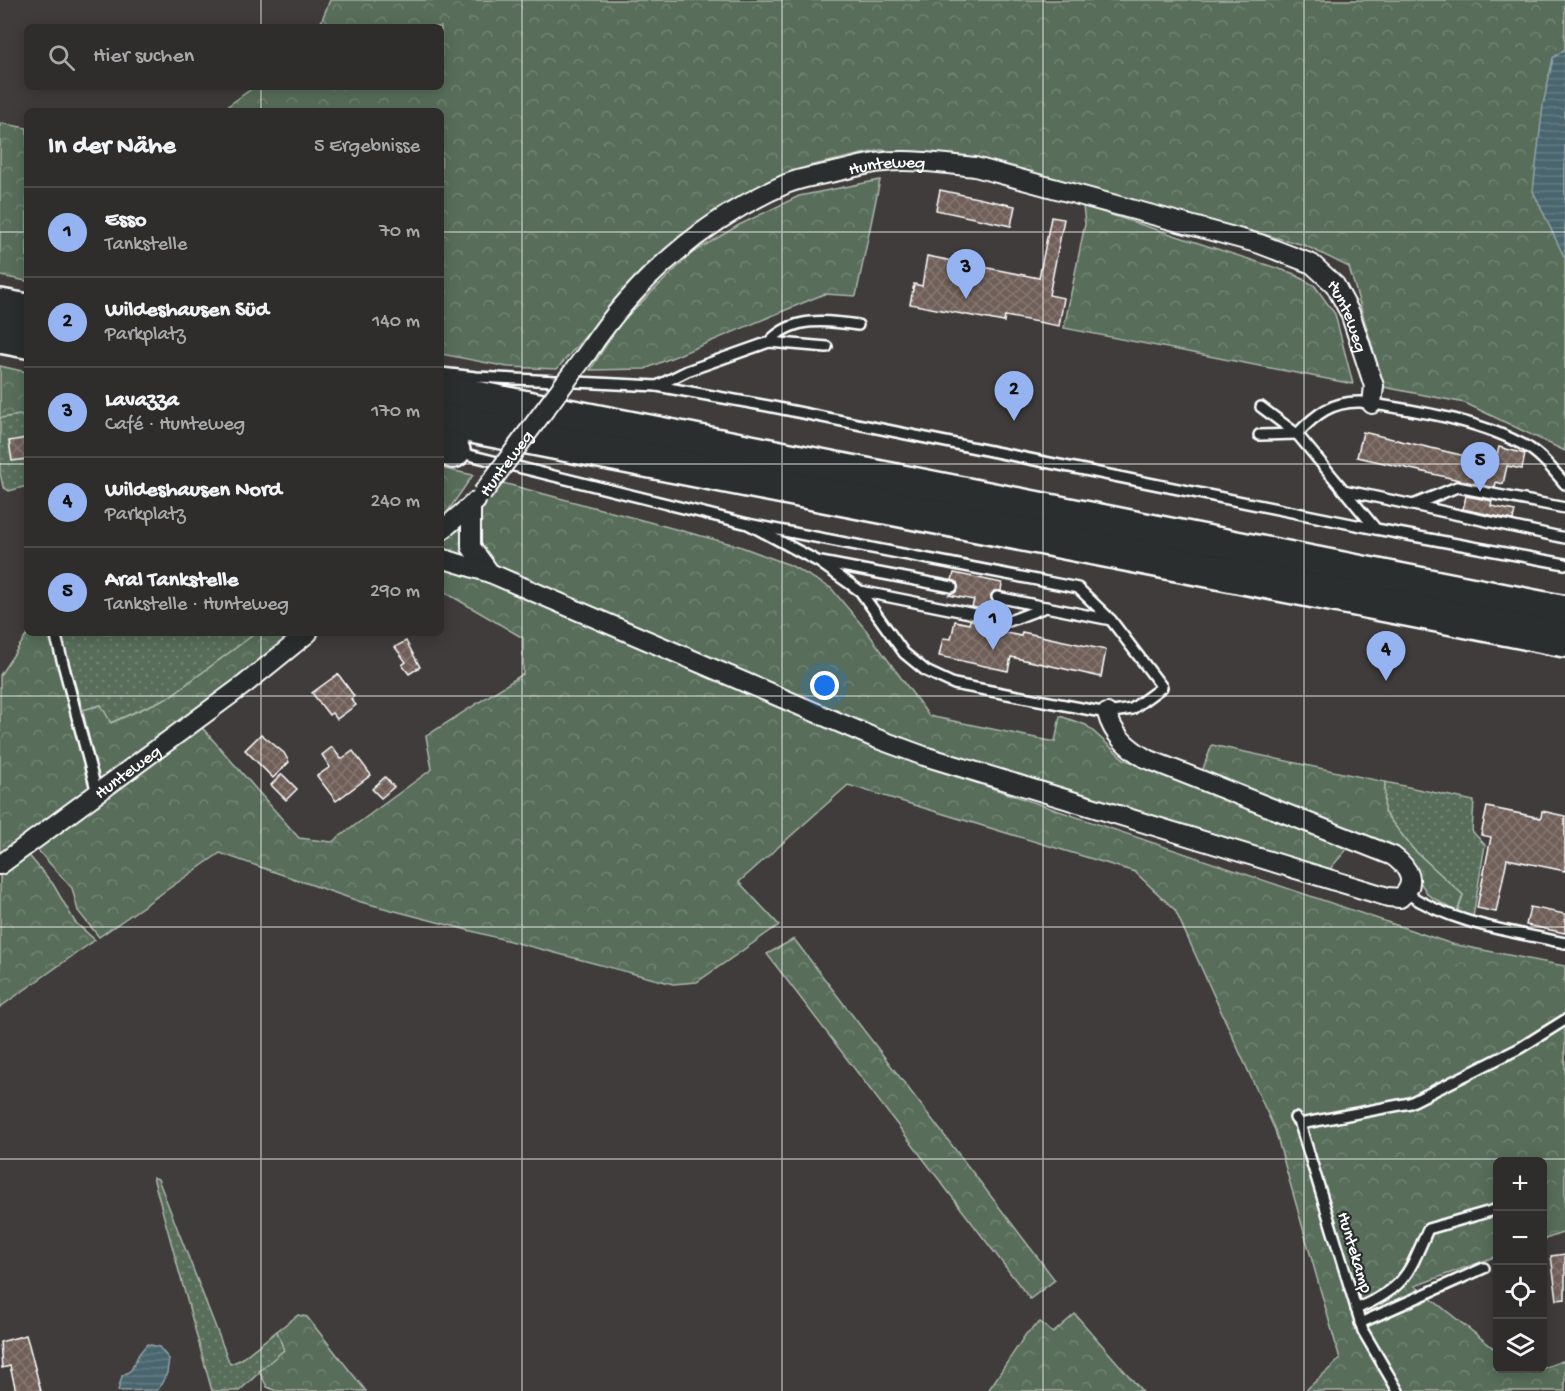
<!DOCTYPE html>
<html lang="de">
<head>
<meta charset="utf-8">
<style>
  :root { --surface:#2f2d2c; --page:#373534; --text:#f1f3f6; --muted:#a7a8a9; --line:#4a4948; --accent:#95b2f1 }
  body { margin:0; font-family:"Gochi Hand",sans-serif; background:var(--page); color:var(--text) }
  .controls { position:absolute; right:18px; bottom:18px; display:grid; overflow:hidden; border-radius:9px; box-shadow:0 3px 15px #0003 }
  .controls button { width:54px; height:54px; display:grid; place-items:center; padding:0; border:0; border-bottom:2px solid var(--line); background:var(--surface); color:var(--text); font:30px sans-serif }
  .you { position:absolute; left:825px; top:686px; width:21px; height:21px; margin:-15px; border:4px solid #fff; border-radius:50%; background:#1a73e8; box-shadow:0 0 0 9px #1a73e833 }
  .badge { display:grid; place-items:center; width:39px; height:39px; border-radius:50%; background:var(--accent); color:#111; font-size:20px; font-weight:700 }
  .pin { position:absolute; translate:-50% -50px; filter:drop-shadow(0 2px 3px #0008) }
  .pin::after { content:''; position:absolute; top:32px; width:21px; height:18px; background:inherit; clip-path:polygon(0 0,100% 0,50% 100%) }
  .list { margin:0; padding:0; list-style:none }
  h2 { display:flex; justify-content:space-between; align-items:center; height:78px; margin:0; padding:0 24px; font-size:26px }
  h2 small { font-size:20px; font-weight:400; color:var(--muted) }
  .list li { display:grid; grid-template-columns:39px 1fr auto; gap:18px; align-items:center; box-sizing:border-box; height:90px; padding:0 24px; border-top:2px solid var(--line) }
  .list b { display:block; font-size:22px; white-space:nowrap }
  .list p { margin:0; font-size:20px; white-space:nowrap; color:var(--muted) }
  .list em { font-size:20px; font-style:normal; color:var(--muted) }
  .icon { flex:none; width:33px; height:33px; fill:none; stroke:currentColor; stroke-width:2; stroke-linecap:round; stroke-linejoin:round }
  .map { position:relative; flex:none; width:1565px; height:1391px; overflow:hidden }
  .search { position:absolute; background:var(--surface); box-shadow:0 3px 15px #0003; left:24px; top:24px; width:420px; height:66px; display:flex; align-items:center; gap:15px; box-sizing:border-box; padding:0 21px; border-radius:9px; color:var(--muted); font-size:22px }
  .panel { position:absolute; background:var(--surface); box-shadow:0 3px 15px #0003; left:24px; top:108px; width:420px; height:528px; border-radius:9px }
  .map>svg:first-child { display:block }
</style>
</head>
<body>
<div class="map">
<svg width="1565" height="1391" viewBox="0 0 1565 1391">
  <defs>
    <pattern id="grass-dots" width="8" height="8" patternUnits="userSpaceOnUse" patternTransform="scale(1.5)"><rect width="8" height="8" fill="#586e5a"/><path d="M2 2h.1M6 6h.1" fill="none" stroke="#718473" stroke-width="1.8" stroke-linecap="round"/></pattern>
    <pattern id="forest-crowns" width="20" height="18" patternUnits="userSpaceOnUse" patternTransform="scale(1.5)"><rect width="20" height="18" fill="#586e5a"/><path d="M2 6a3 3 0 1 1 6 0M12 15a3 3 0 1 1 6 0" fill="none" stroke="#718473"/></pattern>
    <pattern id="water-rules" width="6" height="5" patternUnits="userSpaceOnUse" patternTransform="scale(1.5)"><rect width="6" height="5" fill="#4a656e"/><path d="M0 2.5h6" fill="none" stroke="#657c84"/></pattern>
    <pattern id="building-cross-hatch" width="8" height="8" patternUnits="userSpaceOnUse" patternTransform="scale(1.5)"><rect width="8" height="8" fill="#705f58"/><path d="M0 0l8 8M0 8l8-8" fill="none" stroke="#857771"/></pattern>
  </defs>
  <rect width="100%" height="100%" fill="#3f3c3b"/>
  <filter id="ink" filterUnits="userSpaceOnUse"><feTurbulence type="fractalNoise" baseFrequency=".0167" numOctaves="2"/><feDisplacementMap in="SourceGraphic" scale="12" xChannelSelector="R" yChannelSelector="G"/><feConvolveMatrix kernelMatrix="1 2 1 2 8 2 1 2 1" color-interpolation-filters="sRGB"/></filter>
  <g filter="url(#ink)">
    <g fill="url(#grass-dots)" stroke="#acb6ac" stroke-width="1.5">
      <path d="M 27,414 L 27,486 L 9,491 L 3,487 L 0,473 L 0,418 Z"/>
      <path d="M 465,524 L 469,557 L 441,550 L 441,543 Z"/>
      <path d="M 60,633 L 256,633 L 169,697 L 110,723 L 101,705 L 83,710 Z"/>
      <path d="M 1385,782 L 1474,801 L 1472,831 L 1485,845 L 1473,917 L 1457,912 L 1463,895 L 1413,849 L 1384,812 Z"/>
      <path d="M 153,1177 L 158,1179 L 230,1364 L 240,1360 L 277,1331 L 284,1350 L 239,1391 L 212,1391 Z"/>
    </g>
    <g fill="url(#forest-crowns)" stroke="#acb6ac" stroke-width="1.5">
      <path d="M 330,0 L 1565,0 L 1565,451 L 1465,403 L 1384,387 L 1349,267 L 1304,245 L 978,159 L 881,150 L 809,166 L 724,204 L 681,235 L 640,273 L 557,369 L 508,367 L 441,354 L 441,111 L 221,111 L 254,87 L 441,87 L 441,27 L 319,27 Z"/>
      <path d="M 0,123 L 27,128 L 27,281 L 0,276 Z"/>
      <path d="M 880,180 L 856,296 L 824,294 L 645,369 L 590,370 L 621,322 L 692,253 L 739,225 L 799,196 Z"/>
      <path d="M 1083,206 L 1292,273 L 1315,286 L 1335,314 L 1353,384 L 1064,328 L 1085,224 Z"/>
      <path d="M 0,366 L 27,372 L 27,414 L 0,418 Z"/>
      <path d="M 441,468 L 473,475 L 441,521 Z"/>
      <path d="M 503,483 L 739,546 L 790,565 L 831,588 L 866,630 L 929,716 L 1055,742 L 1060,716 L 1086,725 L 1124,759 L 1348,848 L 1329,870 L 930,748 L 876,729 L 502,572 L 481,552 L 477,534 L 481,506 Z"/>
      <path d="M 441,566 L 460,570 L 870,747 L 1452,944 L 1565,966 L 1565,1232 L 1543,1240 L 1542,1162 L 1498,1162 L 1497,1256 L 1415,1286 L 1497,1351 L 1498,1368 L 1520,1369 L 1527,1374 L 1565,1360 L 1565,1391 L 1305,1391 L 1340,1359 L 1275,1130 L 1175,910 L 1135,872 L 848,785 L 739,882 L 779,925 L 697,982 L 673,984 L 361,902 L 220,853 L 99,937 L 78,911 L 72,888 L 34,846 L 198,723 L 299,838 L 332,842 L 432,769 L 426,736 L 523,674 L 523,638 L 441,590 Z"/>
      <path d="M 28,633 L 51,633 L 93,790 L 0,858 L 0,675 Z"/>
      <path d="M 256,633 L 296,633 L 98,788 L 83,710 L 101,705 L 111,723 L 169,697 Z"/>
      <path d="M 1212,745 L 1385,782 L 1384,812 L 1413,849 L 1463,895 L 1457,912 L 1428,895 L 1408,862 L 1202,771 Z"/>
      <path d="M 26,852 L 53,884 L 75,922 L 95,940 L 0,1007 L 0,874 Z"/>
      <path d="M 794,939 L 1055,1280 L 1030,1299 L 767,954 Z"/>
      <path d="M 1075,1314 L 1142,1391 L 988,1391 L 1026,1334 L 1040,1322 L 1053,1333 Z"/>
      <path d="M 298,1315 L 307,1317 L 366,1391 L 276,1391 L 267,1387 L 259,1371 L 284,1350 L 277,1331 Z"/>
    </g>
    <g fill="url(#water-rules)" stroke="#92a3a8" stroke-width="1.5">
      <path d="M 1565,49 L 1565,259 L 1533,191 L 1543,105 L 1553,58 Z"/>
      <path d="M 147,1344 L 159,1347 L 169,1359 L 167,1373 L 158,1390 L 118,1391 L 122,1376 L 131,1370 L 139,1354 Z"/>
    </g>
    <g fill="url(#building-cross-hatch)" stroke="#fff" stroke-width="1.5">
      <path d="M 940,190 L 1015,206 L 1011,226 L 936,210 Z"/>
      <path d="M 1051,217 L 1064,219 L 1049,295 L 1064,298 L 1059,326 L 1005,316 L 1004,322 L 910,304 L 914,284 L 922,286 L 927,256 L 1039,278 Z"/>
      <path d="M 1363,432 L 1495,463 L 1499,447 L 1525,454 L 1522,469 L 1507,466 L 1503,484 L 1496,482 L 1495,488 L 1357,457 Z"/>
      <path d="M 27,438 L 27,459 L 12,461 L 9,441 Z"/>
      <path d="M 1466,496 L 1492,501 L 1491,506 L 1515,511 L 1513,520 L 1463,509 Z"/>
      <path d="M 954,573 L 1002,583 L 1001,591 L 994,591 L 991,595 L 992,602 L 998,604 L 996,612 L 972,607 L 974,600 L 949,595 L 958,589 L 957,582 L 952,580 Z"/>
      <path d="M 970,620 L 993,625 L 992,630 L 1021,636 L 1022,632 L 1106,650 L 1101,677 L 1011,657 L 1008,671 L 939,656 L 943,638 L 951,639 L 955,621 L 969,624 Z"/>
      <path d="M 406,641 L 420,667 L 409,674 L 402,665 L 406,662 L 395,647 Z"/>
      <path d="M 338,674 L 354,696 L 351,699 L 356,705 L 337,719 L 332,713 L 329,715 L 312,693 Z"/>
      <path d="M 261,734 L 284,753 L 289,762 L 273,778 L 245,750 Z"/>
      <path d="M 332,747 L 341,759 L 353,751 L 371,775 L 336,801 L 317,776 L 330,767 L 322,755 Z"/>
      <path d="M 282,774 L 297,789 L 286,800 L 271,785 Z"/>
      <path d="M 385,777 L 394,787 L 381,798 L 372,789 Z"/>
      <path d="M 1487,807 L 1541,818 L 1542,811 L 1565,816 L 1565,871 L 1507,859 L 1496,912 L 1477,908 L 1491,837 L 1481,835 Z"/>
      <path d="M 1530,907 L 1565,914 L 1565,933 L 1526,925 Z"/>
      <path d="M 1565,1254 L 1565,1299 L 1557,1300 L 1551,1256 Z"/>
      <path d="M 26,1335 L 29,1345 L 41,1391 L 16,1391 L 10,1366 L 2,1368 L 0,1342 Z"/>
    </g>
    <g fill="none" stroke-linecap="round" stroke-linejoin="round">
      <g stroke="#fff" stroke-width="14">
        <g id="service">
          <path d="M 769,342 C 792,316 826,320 858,325"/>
          <path d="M 441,373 L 476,377 L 657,386 L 768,406 L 1376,529"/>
          <path d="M 657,386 L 687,371 L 769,342 L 827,347"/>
          <path d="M 1261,407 L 1297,434 L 1376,529 L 1565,564"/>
          <path d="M 1259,435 L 1297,434 C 1316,414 1332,401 1361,402 C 1417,411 1479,419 1529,448 C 1543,457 1554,471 1565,484"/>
          <path d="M 457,452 L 748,524 L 1078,588 L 1111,620"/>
          <path d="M 1343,490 L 1413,505 L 1457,487 L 1565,508"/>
          <path d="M 1413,505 L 1565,538"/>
          <path d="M 748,524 L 819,562 L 860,591 L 1009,621 L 1046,607 L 1111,620 L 1162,687 L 1132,709 L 1107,713 L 954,684 L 926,671 L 904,653 L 860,591"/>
          <path d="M 821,562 L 952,587"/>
          <path d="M 997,597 L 1045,607"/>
          <path d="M 55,633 L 97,793"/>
          <path d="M 1406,893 C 1453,924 1510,931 1565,943"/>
          <path d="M 1295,1118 L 1300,1124 L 1363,1331 L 1398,1391"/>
          <path d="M 1300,1124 L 1410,1103 L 1520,1048 L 1565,1020"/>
          <path d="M 1356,1309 C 1405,1288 1408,1275 1428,1229 L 1498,1209"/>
          <path d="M 1360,1323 L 1484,1268"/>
        </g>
      </g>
      <g stroke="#fff" stroke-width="22">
        <g id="minor">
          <path id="s1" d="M 587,353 C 635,280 705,219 786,184 C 802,177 822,175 839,171 C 853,168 869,163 884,162 C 914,159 945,164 975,167 L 1260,244 L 1312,264 L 1335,285 L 1350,313 L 1374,386 L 1372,404"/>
          <path d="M 471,507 L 471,547 L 490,573"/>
          <path d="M 441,531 L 476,501"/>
          <path d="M 441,558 L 490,573 L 875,738 L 924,756 L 1388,897 L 1400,898 C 1419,883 1408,867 1393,856 L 1145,758 C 1127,747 1113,735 1107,713"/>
          <path id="s2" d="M 0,865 L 245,684 L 308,633"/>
        </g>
      </g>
      <g stroke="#fff" stroke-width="38">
        <g id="motorway">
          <path d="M 0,306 L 27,311"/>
          <path d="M 0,336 L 27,341"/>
          <path d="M 441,391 L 1565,613"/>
          <path d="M 441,420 L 1565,640"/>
          <path d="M 441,447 L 453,451"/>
        </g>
      </g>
      <use href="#service" stroke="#2a2d2e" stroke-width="9"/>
      <use href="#minor" stroke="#2a2d2e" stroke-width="18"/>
      <use href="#motorway" stroke="#2a2d2e" stroke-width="33"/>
      <g stroke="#fff" stroke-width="22" stroke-linecap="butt">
        <g id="minor-bridge">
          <path id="s3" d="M 482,494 L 587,353"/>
        </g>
      </g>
      <use href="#minor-bridge" stroke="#2a2d2e" stroke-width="18"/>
    </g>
  </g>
  <path fill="none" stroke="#fff" stroke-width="1.5" stroke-opacity="0.55" d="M 261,0 L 261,27M 522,0 L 522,1391M 782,0 L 782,1391M 1043,0 L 1043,1391M 1304,0 L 1304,1391M 261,87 L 261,111M 0,232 L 27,232M 441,232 L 1565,232M 0,464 L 27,464M 441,464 L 1565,464M 261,633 L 261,1391M 0,696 L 1565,696M 0,927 L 1565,927M 0,1159 L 1565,1159"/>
  <g text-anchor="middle" stroke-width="4.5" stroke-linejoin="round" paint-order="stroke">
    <g font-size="18" fill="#fff" stroke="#2a2d2e">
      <text dy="6" stroke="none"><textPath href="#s1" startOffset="368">Hunteweg</textPath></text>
      <text dy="6" stroke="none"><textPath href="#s1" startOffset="872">Hunteweg</textPath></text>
      <text dy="6" stroke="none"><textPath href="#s3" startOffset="39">Hunteweg</textPath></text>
      <text dy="6" stroke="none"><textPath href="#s2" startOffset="158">Hunteweg</textPath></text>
      <text transform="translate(1356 1252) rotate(73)" y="6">Huntekamp</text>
    </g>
  </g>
</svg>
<div class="controls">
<button>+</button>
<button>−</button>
<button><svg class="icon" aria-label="locate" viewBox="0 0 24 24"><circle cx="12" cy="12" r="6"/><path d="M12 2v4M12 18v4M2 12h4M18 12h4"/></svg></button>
<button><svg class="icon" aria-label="layers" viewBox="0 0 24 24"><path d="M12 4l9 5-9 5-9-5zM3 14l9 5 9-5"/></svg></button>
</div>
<div class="you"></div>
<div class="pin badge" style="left:993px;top:650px">1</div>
<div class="pin badge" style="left:1014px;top:421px">2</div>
<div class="pin badge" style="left:966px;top:299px">3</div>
<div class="pin badge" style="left:1386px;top:681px">4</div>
<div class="pin badge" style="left:1480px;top:492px">5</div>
<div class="search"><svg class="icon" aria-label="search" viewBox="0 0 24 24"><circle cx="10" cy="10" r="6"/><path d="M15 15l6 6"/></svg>Hier suchen</div>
<section class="panel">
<h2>In der Nähe<small>5 Ergebnisse</small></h2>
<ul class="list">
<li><span class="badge">1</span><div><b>Esso</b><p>Tankstelle</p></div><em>70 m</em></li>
<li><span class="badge">2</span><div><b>Wildeshausen Süd</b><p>Parkplatz</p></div><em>140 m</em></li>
<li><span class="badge">3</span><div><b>Lavazza</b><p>Café · Hunteweg</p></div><em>170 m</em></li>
<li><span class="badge">4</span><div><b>Wildeshausen Nord</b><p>Parkplatz</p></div><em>240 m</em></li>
<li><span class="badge">5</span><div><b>Aral Tankstelle</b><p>Tankstelle · Hunteweg</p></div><em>290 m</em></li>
</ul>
</section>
</div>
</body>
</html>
